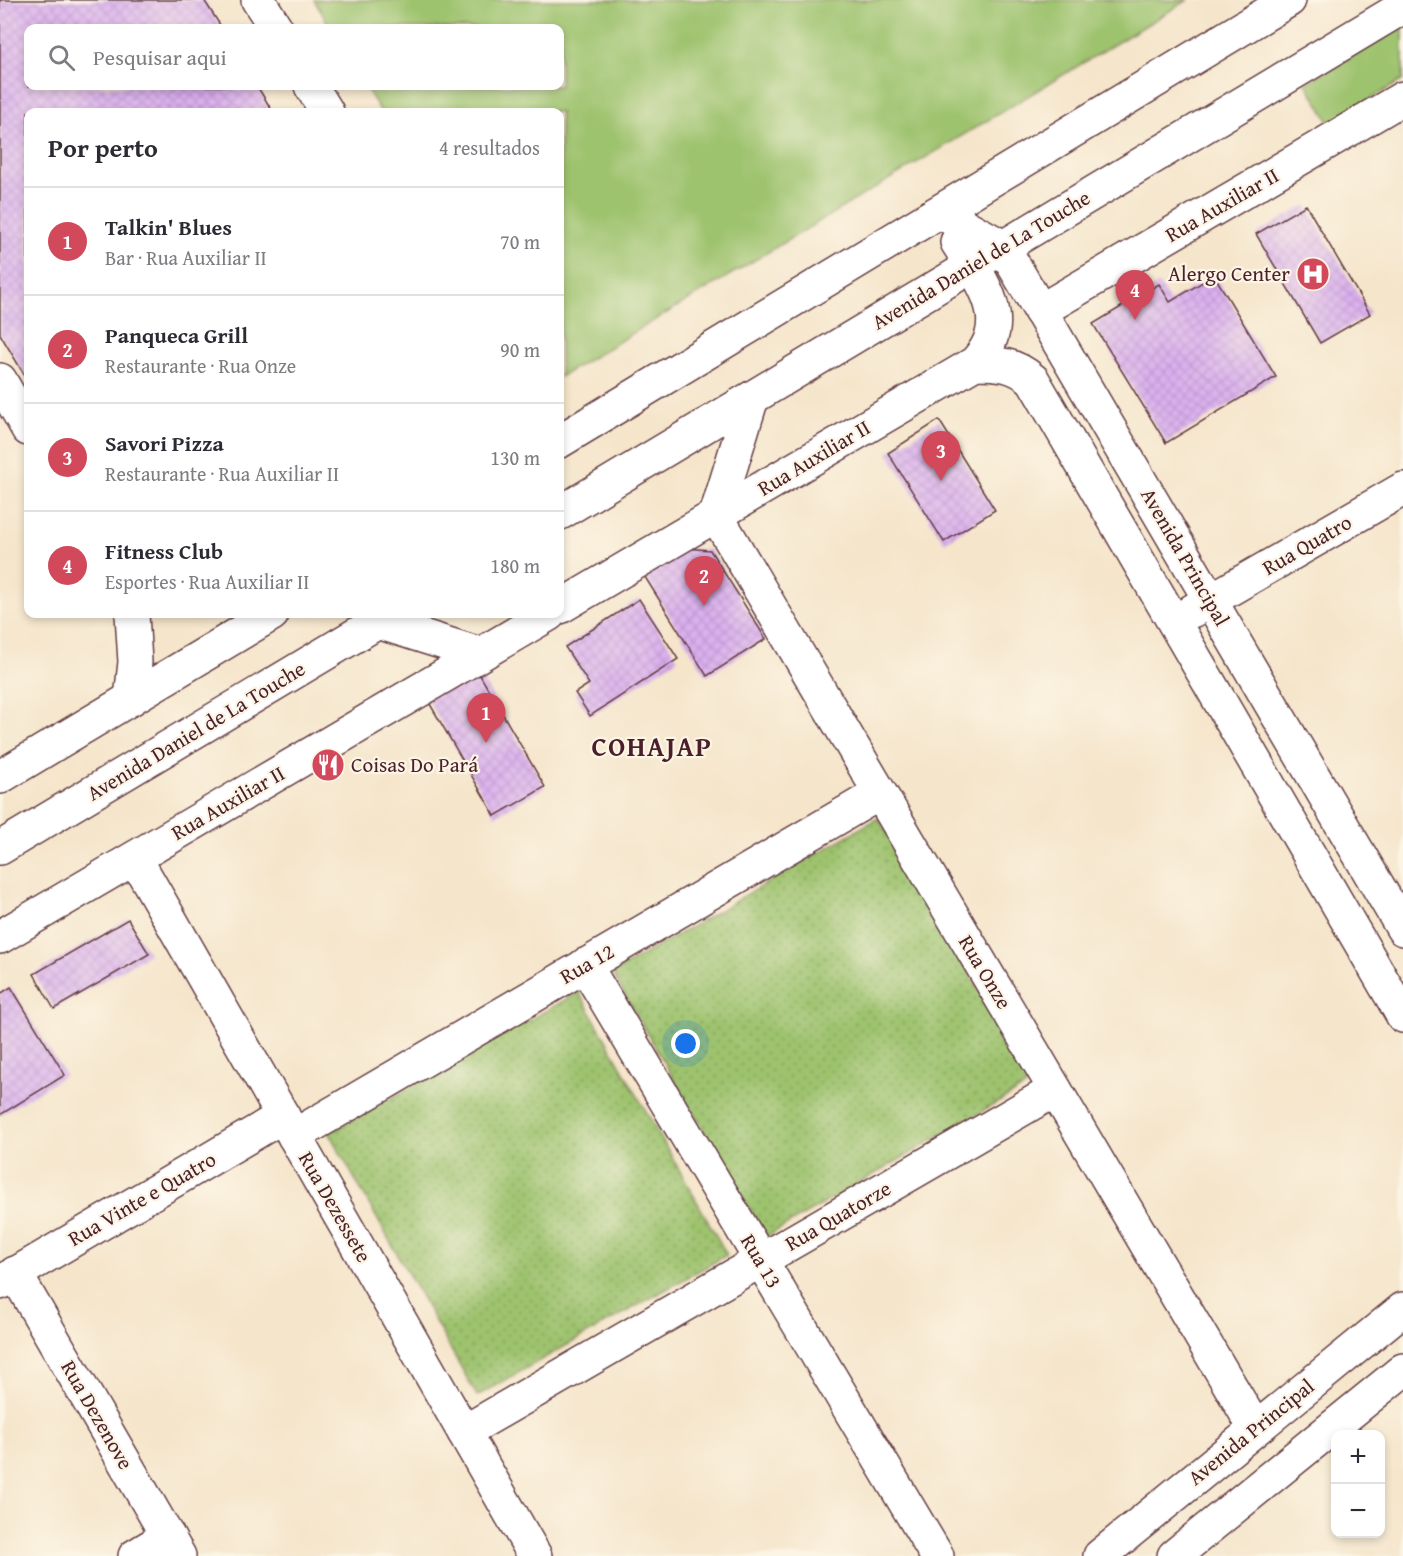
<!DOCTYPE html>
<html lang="pt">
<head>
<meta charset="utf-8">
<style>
  :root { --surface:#fff; --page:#f7f7f7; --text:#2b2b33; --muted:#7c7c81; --line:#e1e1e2; --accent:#d1495b }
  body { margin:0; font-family:"Gentium Book Plus",serif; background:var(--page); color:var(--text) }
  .controls { position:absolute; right:18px; bottom:18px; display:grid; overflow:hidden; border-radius:12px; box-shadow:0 3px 9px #0003 }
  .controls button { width:54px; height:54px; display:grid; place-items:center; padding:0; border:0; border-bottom:2px solid var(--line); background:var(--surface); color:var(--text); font:30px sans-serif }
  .you { position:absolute; left:686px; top:1044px; width:21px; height:21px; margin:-15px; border:4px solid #fff; border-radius:50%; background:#1a73e8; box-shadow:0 0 0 9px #1a73e833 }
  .badge { display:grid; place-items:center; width:39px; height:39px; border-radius:50%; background:var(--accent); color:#fff; font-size:20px; font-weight:700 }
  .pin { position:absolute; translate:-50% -50px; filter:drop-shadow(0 2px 3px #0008) }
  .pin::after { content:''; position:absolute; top:32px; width:21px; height:18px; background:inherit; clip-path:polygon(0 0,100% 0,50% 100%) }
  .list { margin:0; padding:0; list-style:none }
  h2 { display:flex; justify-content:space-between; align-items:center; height:78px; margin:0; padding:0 24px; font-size:26px }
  h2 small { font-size:20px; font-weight:400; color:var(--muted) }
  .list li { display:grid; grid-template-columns:39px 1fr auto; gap:18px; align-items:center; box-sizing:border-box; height:108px; padding:0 24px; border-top:2px solid var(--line) }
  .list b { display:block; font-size:22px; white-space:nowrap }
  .list p { margin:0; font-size:20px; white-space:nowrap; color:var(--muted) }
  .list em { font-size:20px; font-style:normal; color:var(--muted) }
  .icon { flex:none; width:33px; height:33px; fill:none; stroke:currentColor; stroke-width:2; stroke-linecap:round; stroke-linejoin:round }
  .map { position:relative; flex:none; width:1403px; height:1556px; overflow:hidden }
  .search { position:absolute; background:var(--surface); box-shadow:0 3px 9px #0003; left:24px; top:24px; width:540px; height:66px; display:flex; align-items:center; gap:15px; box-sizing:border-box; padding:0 21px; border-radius:12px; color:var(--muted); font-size:22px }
  .panel { position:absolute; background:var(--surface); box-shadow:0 3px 9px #0003; left:24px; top:108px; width:540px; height:510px; border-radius:12px }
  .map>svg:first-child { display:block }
</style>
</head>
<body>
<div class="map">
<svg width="1403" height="1556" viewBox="0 0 1403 1556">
  <defs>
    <pattern id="park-dots" width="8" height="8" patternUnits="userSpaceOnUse" patternTransform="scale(1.5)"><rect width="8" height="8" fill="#9ec36e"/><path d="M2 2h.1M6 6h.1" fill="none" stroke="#839e5b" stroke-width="1.8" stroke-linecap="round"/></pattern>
    <pattern id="building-cross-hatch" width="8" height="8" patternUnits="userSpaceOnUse" patternTransform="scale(1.5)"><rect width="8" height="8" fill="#dab0ee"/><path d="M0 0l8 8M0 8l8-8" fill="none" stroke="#bd97cc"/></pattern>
  </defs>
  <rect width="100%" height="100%" fill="#fcf5e5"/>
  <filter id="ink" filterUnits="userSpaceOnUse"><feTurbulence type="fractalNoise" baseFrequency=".0167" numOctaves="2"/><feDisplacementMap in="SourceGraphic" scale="12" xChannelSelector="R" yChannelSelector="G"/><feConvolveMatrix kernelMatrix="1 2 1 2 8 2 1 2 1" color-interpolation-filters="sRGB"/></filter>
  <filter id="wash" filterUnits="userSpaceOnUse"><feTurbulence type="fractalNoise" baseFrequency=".008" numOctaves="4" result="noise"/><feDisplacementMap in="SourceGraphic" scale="24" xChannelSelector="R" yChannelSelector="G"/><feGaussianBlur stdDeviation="1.35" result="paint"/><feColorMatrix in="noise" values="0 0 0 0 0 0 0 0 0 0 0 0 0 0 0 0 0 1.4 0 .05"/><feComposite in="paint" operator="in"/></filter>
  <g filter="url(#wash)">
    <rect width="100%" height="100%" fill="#f5e5cb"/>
    <g fill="#9ec36e" stroke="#74714c" stroke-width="1.5">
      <path d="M 314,0 L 1188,0 L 560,377 L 560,112 L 381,112 L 365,86 L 560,86 L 560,28 L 331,28 Z"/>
      <path d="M 1403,26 L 1403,80 L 1330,123 L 1306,83 Z"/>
    </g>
    <g fill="url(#park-dots)" stroke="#74714c" stroke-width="1.5">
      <path d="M 878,818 L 1033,1082 L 766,1237 L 612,973 Z"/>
      <path d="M 579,992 L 727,1255 L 477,1396 L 329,1133 Z"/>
    </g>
    <g id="blocks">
      <g fill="url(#building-cross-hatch)">
        <path d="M 0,0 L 204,0 L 222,28 L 28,28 L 28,86 L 257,86 L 273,112 L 28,112 L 28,381 L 0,334 Z"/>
        <path d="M 1306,205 L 1370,314 L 1320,343 L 1256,234 Z"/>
        <path d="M 1214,275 L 1276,377 L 1166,443 L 1093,324 L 1159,284 L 1170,302 Z"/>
        <path d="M 939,420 L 995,510 L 944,542 L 888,453 Z"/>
        <path d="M 683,548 L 710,550 L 766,639 L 707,676 L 643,574 Z"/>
        <path d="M 639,599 L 678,659 L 590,716 L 575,693 L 589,684 L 565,647 Z"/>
        <path d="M 477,670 L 545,787 L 495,816 L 427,699 Z"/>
        <path d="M 128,919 L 149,954 L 54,1009 L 34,974 Z"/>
        <path d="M 11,987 L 65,1075 L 0,1115 L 0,994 Z"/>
      </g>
    </g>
  </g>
  <g filter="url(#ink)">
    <use href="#blocks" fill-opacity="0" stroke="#643d43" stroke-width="1.5"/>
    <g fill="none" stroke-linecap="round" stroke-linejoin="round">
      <g stroke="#643d43" stroke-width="36">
        <g id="minor">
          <path d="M 258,0 L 276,28"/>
          <path d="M 311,86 L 327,112"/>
          <path d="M 940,212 L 1003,247 L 1403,929"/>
          <path d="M 1040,311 L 1403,98"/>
          <path d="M 975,363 C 998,363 1015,364 1033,380 L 1403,1016"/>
          <path d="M 0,380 L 28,429"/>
          <path d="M 716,515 L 1255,1428"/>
          <path d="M 560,607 L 975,363 C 1015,321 982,282 957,242"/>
          <path d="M 1192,611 L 1403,489"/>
          <path d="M 131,699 L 135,662 L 132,614"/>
          <path d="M 135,858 L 535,1556"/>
          <path d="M 0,937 L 549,614"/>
          <path d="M 585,965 L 937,1556"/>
          <path d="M 294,1136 L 880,793"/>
          <path d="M 15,1273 L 179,1556"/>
          <path d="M 0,1283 L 283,1116"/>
          <path d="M 464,1432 L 1055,1090"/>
          <path d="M 135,1556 L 168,1536"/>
          <path d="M 1100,1556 L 1403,1309"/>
          <path d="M 1174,1556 L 1403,1370"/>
        </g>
      </g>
      <g stroke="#643d43" stroke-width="36">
        <g id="major">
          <path d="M 560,441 L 1289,0"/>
          <path d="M 560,513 L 1403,7"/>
          <path d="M 716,515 L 752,398"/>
          <path d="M 378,622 L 479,654"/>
          <path d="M 0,777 L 272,614"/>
          <path d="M 0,848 L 391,614"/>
        </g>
      </g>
      <use href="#minor" stroke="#fff" stroke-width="33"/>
      <use href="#major" stroke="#fff" stroke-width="33"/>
    </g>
  </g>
  <defs>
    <g id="hospital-disc" transform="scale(1.725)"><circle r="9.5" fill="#d1495b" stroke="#fcf5e5"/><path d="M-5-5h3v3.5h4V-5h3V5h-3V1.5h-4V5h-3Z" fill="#fff"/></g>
    <g id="restaurant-disc" transform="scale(1.725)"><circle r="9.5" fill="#d1495b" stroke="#fcf5e5"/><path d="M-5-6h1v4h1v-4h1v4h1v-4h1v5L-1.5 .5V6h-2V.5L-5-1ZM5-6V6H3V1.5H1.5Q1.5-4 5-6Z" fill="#fff"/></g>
  </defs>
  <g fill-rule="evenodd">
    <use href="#hospital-disc" x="1313" y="274"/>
    <use href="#restaurant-disc" x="328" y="765"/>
  </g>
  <g text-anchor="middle" stroke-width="4.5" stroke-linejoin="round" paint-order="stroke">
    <g font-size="21" fill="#4a1f2b" stroke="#fcf5e5">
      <text transform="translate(1222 205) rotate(-30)" y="7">Rua Auxiliar II</text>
      <text transform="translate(981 260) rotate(-31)" y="7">Avenida Daniel de La Touche</text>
      <text transform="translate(814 458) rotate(-31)" y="7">Rua Auxiliar II</text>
      <text transform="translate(1307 545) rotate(-30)" y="7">Rua Quatro</text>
      <text transform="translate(1185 557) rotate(60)" y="7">Avenida Principal</text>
      <text transform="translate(196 731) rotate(-31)" y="7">Avenida Daniel de La Touche</text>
      <text transform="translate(228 803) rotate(-30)" y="7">Rua Auxiliar II</text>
      <text transform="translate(587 964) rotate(-30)" y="7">Rua 12</text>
      <text transform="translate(985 972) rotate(59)" y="7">Rua Onze</text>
      <text transform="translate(142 1199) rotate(-30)" y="7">Rua Vinte e Quatro</text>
      <text transform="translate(335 1207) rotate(60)" y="7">Rua Dezessete</text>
      <text transform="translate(838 1216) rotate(-30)" y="7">Rua Quatorze</text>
      <text transform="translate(761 1261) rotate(59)" y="7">Rua 13</text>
      <text transform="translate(97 1415) rotate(60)" y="7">Rua Dezenove</text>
      <text transform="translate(1251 1432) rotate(-39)" y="7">Avenida Principal</text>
    </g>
    <g font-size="21" fill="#4a1f2b" stroke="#fcf5e5" text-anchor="end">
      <text x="1290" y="281">Alergo Center</text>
      <text x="351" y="772" text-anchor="start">Coisas Do Pará</text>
    </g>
    <g font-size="27" font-weight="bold" letter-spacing="1.5" fill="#4a1f2b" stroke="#fcf5e5">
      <text x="652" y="756">COHAJAP</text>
    </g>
  </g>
</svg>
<div class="controls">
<button>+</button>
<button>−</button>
</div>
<div class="you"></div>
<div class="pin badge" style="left:486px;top:743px">1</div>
<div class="pin badge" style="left:704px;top:606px">2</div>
<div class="pin badge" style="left:941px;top:481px">3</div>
<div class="pin badge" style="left:1135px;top:320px">4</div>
<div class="search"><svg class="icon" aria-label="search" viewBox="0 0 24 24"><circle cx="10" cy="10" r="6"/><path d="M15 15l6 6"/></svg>Pesquisar aqui</div>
<section class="panel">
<h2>Por perto<small>4 resultados</small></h2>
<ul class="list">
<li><span class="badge">1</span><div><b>Talkin' Blues</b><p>Bar · Rua Auxiliar II</p></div><em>70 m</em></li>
<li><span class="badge">2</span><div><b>Panqueca Grill</b><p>Restaurante · Rua Onze</p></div><em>90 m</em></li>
<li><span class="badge">3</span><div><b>Savori Pizza</b><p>Restaurante · Rua Auxiliar II</p></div><em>130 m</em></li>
<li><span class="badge">4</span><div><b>Fitness Club</b><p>Esportes · Rua Auxiliar II</p></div><em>180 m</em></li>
</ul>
</section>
</div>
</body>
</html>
